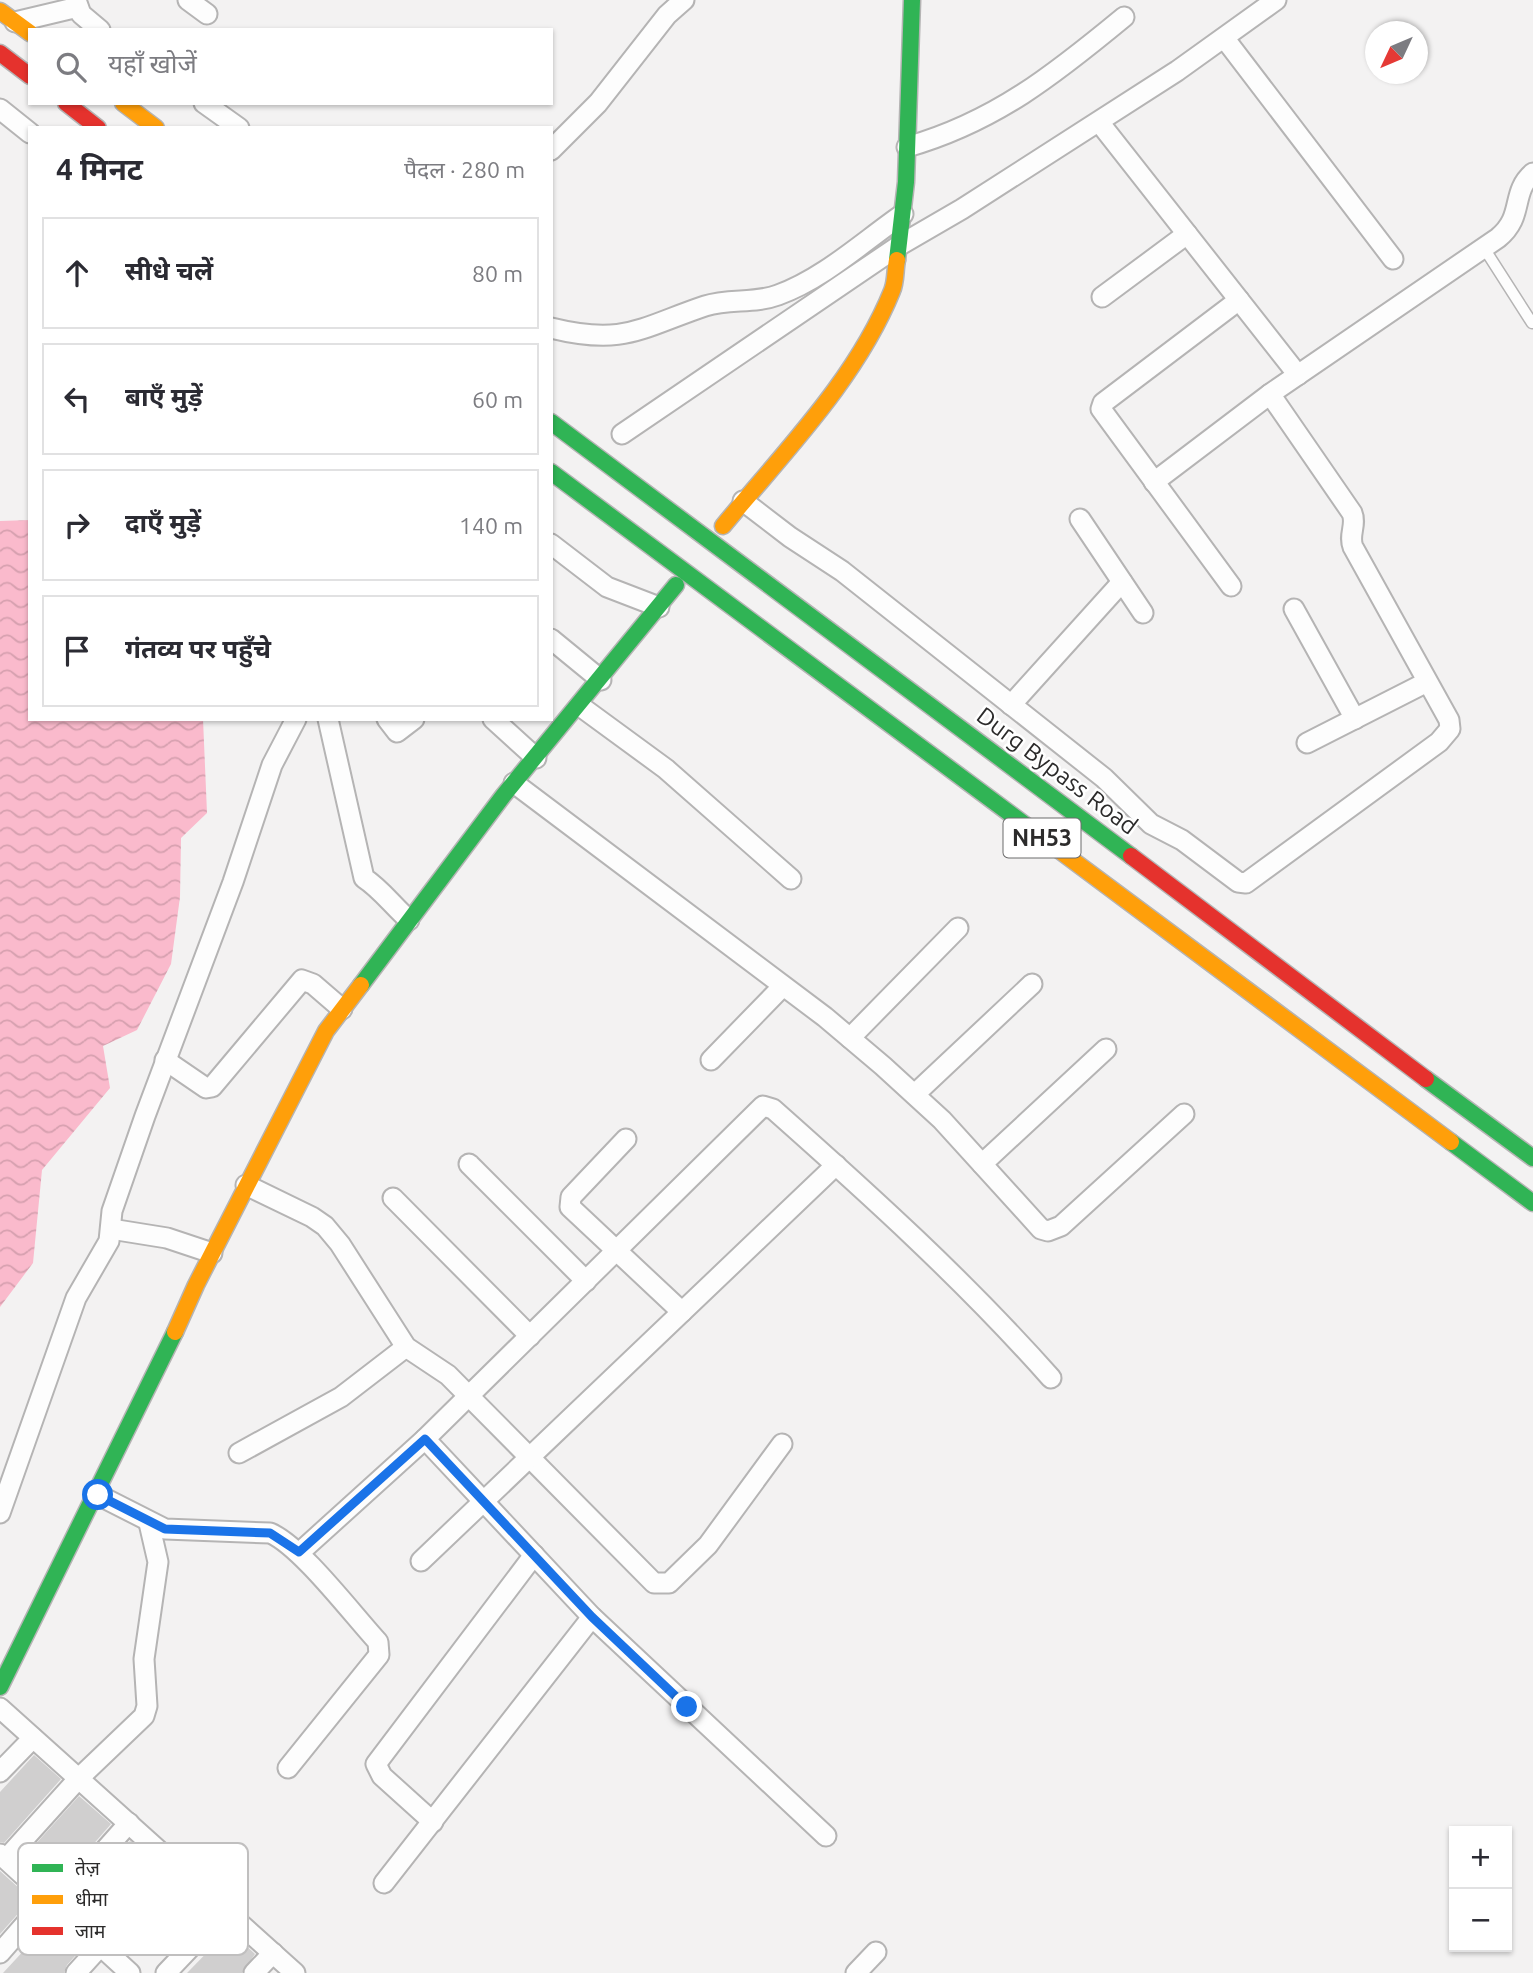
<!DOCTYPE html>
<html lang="hi">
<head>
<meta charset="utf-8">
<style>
  :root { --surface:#fff; --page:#f7f7f7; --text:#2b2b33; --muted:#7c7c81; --line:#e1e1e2 }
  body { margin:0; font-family:Ubuntu,"Noto Sans Devanagari",sans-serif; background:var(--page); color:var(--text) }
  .controls { position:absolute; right:21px; bottom:21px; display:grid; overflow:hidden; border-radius:0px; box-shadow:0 2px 5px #0004 }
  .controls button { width:63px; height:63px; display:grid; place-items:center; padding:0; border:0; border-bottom:2px solid var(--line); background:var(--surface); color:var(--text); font:35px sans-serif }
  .compass { position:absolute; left:1365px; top:21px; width:63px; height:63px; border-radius:50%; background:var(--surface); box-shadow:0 2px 5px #0004; rotate:226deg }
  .stop { position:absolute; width:21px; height:21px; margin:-16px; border:5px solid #1a73e8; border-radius:50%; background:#fff }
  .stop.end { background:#1a73e8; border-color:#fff; box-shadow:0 2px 7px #0008 }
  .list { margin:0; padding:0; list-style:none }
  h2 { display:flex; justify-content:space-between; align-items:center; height:91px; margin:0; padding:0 28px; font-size:30px }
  h2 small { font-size:23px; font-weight:400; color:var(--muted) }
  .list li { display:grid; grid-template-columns:46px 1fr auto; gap:21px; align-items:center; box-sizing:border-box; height:112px; margin:0 14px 14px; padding:0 14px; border:2px solid var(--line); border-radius:0px }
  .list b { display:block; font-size:26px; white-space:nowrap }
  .list em { font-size:23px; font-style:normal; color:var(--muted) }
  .icon { flex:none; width:38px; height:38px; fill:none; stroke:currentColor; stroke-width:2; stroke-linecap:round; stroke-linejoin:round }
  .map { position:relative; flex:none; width:1533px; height:1973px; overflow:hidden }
  .search { position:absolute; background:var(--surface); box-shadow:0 2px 5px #0004; left:28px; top:28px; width:525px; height:77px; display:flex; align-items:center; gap:18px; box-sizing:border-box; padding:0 24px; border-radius:0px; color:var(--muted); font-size:26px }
  .panel { position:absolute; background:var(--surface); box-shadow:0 2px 5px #0004; left:28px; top:126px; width:525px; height:595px; border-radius:0px }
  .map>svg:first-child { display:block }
</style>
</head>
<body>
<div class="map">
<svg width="1533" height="1973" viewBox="0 0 1533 1973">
  <defs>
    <pattern id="water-waves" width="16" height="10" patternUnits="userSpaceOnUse" patternTransform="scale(1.75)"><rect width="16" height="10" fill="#fabacc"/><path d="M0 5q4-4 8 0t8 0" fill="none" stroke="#d6a0af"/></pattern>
  </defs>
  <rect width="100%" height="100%" fill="#f3f2f2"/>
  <path fill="url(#water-waves)" d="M 30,520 L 30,719 L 203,719 L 207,813 L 181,838 L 180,897 L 171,964 L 137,1030 L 103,1046 L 110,1088 L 42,1170 L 33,1263 L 0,1307 L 0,521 Z"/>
  <g fill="#d0cfcf">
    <path d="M 34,1755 L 61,1779 L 4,1843 L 0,1842 L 0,1792 Z"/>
    <path d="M 79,1796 L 111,1824 L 55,1888 L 23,1858 Z"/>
    <path d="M 130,1841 L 157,1866 L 100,1929 L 73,1904 Z"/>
    <path d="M 0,1871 L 31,1899 L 0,1934 Z"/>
    <path d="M 49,1915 L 83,1947 L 67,1965 L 64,1973 L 3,1973 L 28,1946 L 25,1943 Z"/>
    <path d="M 229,1930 L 255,1954 L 242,1973 L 187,1973 Z"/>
  </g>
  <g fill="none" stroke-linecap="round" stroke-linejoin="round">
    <g stroke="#b5b4b4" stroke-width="13">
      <path id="lane" d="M 1484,248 L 1532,323"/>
    </g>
    <g stroke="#b5b4b4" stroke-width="23">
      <g id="street">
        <path d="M 76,0 L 81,14 L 100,30"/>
        <path d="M 188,0 L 207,14"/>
        <path d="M 15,22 L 78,7"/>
        <path d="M 1225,39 L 1393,259"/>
        <path d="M 204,103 L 239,128"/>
        <path d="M 0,109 L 30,133"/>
        <path d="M 1099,122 L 1298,375"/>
        <path d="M 907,147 C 995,122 1055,74 1124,17"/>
        <path d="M 551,150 L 598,103 L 667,15 L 684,0"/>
        <path d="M 1102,297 L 1187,234"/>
        <path d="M 551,328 C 624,346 640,328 705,306 C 729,298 754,304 778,295 C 823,279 864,241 903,214"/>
        <path d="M 622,434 L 900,245 L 962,209 L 1177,71 L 1276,0"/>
        <path d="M 1154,482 L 1270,394 L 1498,238 C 1525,216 1510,193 1533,173"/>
        <path d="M 743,501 L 790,537 L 842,571 L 1104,778 L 1151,824 L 1182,840 L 1238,882 L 1246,883 L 1439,742 L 1450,729 L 1449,720 L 1353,547 C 1348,535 1357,525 1352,513 L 1270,394"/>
        <path d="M 1080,519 L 1143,613"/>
        <path d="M 551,544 L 607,587 L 659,607"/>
        <path d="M 1231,586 L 1101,409 L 1103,403 L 1239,300"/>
        <path d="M 1294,609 L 1355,719"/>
        <path d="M 551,639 L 601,680"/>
        <path d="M 1011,705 L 1122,582"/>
        <path d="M 580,706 L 666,769 L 791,879"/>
        <path d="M 328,719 L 364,878 C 381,889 393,906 409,920"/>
        <path d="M 387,719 L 397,732 L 414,719"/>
        <path d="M 493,719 L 536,758"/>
        <path d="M 1307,743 L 1427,682"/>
        <path d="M 514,783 L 825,1017 L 883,1066 L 942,1120 L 1041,1229 L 1048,1231 L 1061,1226 L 1184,1114"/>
        <path d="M 850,1038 L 958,928"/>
        <path d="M 165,1060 L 206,1088 L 212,1087 L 302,980 L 313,984 L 342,1009"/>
        <path d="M 711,1060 L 783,986"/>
        <path d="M 915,1094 L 1032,984"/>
        <path d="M 626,1139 L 571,1197 L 570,1207 L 682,1312"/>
        <path d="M 469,1164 L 586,1281"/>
        <path d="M 982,1164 L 1106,1049"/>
        <path d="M 246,1185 L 312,1217 L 325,1226 L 340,1244 L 406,1347 L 448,1375 L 654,1583 L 669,1583 L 708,1545 L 782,1444"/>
        <path d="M 393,1198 L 530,1336"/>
        <path d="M 111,1229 L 167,1238 L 212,1253"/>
        <path d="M 425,1439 L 592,1617 L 826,1836"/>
        <path d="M 239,1453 L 341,1397 L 406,1347"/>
        <path d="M 98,1495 L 165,1529 L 270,1533 C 300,1545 353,1615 378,1642 L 379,1655 L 288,1768"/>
        <path d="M 0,1513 L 76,1298 L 109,1241 L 112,1211 L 145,1116 L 233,882 L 272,765 L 296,719"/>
        <path d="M 299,1553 L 425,1439 L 763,1106 L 773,1109 C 870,1195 965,1281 1051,1378"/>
        <path d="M 421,1561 L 836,1165"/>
        <path d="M 0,1708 L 295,1973"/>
        <path d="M 0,1772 L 33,1738"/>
        <path d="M 433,1822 L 382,1776 L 376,1764 L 534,1555"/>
        <path d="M 0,1854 L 130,1973"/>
        <path d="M 6,1859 L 79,1778 L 144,1716 L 147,1706 L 144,1659 L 158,1562 L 149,1523"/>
        <path d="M 384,1883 L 592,1617"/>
        <path d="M 56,1905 L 129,1823"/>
        <path d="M 0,1953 L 48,1898"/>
        <path d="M 76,1973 L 175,1864"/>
        <path d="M 166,1973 L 226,1910"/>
        <path d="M 254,1973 L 273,1953"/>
        <path d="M 856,1973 L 876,1952"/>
      </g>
    </g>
    <g stroke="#b5b4b4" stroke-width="19">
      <g id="fast">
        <path d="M 897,260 L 906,182 L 912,0"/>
        <path d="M 551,422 L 1131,856"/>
        <path d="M 551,472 L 1028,827"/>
        <path d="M 361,985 L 503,796 L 676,585"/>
        <path d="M 1426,1079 L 1533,1158"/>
        <path d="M 1451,1142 L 1533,1203"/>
        <path d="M 0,1687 L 175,1332"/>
      </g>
    </g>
    <g stroke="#b5b4b4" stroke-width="19">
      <g id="slow">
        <path d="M 0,11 L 30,33"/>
        <path d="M 123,103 L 156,128"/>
        <path d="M 723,526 C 783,453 856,380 892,291 C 896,282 895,270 897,260"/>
        <path d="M 1028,827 L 1451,1142"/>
        <path d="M 175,1332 L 196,1285 L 326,1031 L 361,985"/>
      </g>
    </g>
    <g stroke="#b5b4b4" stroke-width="19">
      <g id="jam">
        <path d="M 0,53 L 30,76"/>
        <path d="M 66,103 L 98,128"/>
        <path d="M 1131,856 L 1426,1079"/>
      </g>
    </g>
    <use href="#lane" stroke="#fdfdfd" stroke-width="10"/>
    <use href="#street" stroke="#fdfdfd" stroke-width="19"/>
    <use href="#fast" stroke="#30b455" stroke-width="16"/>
    <use href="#slow" stroke="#ff9f0a" stroke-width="16"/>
    <use href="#jam" stroke="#e5322d" stroke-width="16"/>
  </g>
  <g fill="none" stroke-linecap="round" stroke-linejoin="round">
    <path stroke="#1a73e8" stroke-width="9" d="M 98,1495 L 165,1529 L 270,1533 L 299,1552 L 425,1439 L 592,1617 L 687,1707"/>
  </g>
  <g text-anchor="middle" stroke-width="5" stroke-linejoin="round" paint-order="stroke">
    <rect fill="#fff" stroke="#6b6b6b" stroke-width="2" x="1003.5" y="818.5" width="77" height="39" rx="5"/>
    <g font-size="23" font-weight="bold" fill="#2c2b2b">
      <text x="1042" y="846">NH53</text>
    </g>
    <g font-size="24" fill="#2c2b2b" stroke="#fff">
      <text transform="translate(1057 771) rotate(37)" y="8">Durg Bypass Road</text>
    </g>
  </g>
  <rect x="18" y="1843" width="230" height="112" rx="10" fill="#fff" stroke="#c0bfbf" stroke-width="2"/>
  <rect x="32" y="1864" width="31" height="8" fill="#30b455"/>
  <rect x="32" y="1895" width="31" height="9" fill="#ff9f0a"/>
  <rect x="32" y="1927" width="31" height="8" fill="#e5322d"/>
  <g font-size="19" fill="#2c2b2b">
    <text x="75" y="1875">तेज़</text>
    <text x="75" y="1906">धीमा</text>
    <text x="75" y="1938">जाम</text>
  </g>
</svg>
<div class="controls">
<button>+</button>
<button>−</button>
</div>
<svg class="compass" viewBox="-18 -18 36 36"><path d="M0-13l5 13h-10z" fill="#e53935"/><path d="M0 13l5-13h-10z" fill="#7c7c81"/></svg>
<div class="stop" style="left:98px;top:1495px"></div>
<div class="stop end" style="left:687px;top:1707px"></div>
<div class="search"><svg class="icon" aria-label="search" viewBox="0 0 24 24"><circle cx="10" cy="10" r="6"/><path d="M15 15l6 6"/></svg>यहाँ खोजें</div>
<section class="panel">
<h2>4 मिनट<small>पैदल · 280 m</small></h2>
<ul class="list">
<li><svg class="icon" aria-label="ahead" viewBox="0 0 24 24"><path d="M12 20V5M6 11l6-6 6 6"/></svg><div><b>सीधे चलें</b></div><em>80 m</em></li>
<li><svg class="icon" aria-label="left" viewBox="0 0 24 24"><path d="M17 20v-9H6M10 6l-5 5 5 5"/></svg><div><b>बाएँ मुड़ें</b></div><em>60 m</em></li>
<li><svg class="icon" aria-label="right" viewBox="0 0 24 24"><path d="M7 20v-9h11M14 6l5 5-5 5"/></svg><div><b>दाएँ मुड़ें</b></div><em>140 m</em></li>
<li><svg class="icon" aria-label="arrive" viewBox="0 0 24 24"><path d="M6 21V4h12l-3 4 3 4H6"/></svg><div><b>गंतव्य पर पहुँचे</b></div></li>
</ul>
</section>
</div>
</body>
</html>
